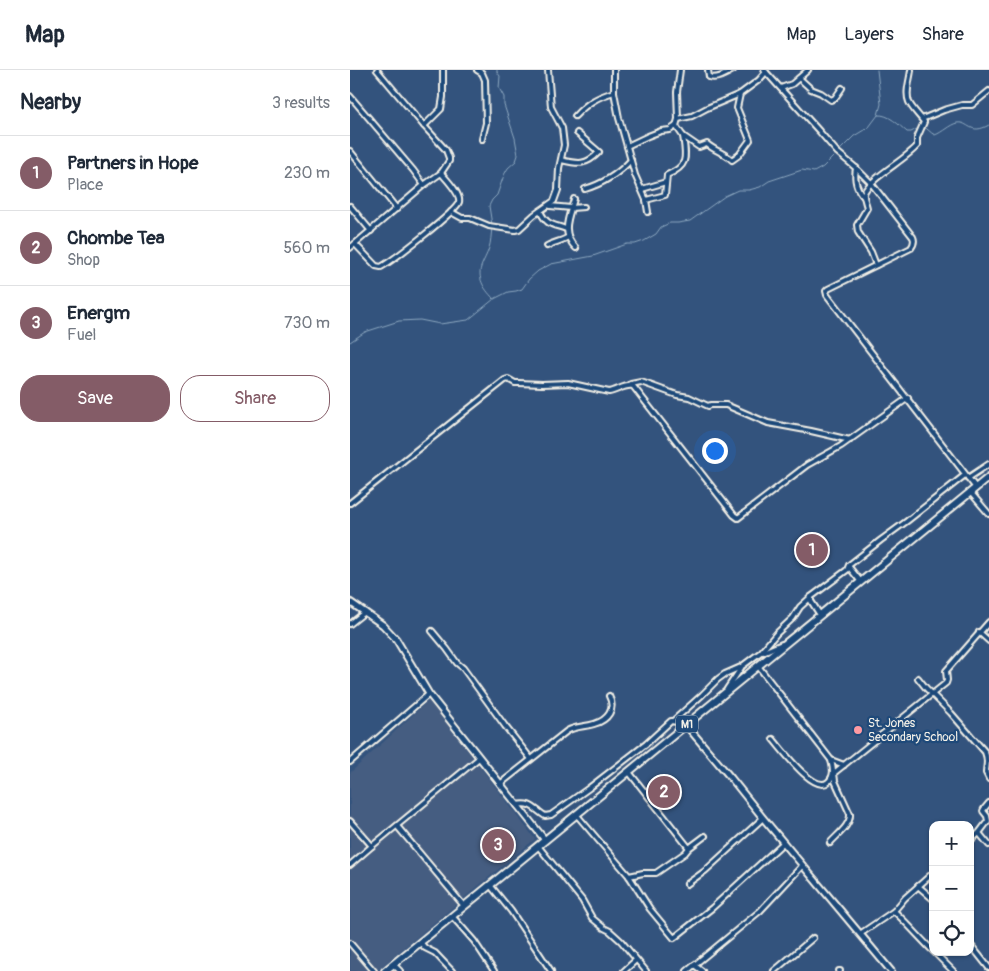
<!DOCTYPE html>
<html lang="en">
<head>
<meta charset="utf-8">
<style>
  :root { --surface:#fff; --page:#f2f2f3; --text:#1f2937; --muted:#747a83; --line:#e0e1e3; --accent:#845c67 }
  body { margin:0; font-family:Pangolin,sans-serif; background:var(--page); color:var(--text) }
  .controls { position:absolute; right:15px; bottom:15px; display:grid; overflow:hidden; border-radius:10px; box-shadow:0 1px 4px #0004 }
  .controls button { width:45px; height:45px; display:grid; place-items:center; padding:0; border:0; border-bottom:1px solid var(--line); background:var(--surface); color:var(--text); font:25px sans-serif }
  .you { position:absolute; left:364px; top:380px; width:18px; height:18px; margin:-12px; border:4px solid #fff; border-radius:50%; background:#1a73e8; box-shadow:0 0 0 8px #1a73e833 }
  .badge { display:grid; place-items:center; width:32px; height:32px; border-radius:50%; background:var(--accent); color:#fff; font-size:16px; font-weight:700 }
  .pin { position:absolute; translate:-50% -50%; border:2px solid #fff; box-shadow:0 1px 5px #0006 }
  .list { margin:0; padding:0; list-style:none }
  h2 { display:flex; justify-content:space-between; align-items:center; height:65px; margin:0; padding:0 20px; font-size:21px }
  h2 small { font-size:16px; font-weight:400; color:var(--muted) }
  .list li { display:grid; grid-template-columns:32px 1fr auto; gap:15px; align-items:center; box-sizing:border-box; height:75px; padding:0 20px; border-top:1px solid var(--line) }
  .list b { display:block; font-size:19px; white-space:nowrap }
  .list p { margin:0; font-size:16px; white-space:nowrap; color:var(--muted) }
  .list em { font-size:16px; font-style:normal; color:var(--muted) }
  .actions { display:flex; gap:10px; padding:15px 20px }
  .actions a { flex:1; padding:11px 0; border:1px solid var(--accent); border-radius:20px; text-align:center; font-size:18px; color:var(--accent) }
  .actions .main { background:var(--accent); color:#fff }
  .icon { flex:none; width:28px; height:28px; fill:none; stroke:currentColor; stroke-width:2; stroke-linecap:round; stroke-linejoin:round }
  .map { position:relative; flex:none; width:639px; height:901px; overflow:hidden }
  header { display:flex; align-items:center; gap:30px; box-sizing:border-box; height:70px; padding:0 25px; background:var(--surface); border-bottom:1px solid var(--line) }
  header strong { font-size:24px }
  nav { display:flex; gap:28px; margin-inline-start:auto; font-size:18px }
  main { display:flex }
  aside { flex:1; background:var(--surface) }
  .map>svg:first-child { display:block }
</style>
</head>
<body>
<header>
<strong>Map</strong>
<nav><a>Map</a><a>Layers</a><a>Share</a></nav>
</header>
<main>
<aside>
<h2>Nearby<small>3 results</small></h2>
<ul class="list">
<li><span class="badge">1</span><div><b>Partners in Hope</b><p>Place</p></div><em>230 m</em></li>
<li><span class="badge">2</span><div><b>Chombe Tea</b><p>Shop</p></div><em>560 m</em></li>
<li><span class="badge">3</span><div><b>Energm</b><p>Fuel</p></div><em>730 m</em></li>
</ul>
<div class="actions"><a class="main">Save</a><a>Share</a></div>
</aside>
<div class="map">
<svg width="639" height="901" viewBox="0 0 639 901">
  <rect width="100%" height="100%" fill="#33537d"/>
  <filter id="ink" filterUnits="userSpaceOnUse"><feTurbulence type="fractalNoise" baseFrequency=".02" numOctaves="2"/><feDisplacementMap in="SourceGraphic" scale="10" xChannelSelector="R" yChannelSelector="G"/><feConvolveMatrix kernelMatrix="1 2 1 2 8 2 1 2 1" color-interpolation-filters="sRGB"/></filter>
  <g filter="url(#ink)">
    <path fill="#455d81" d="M 79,630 L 185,769 L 26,901 L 0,901 L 0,703 Z"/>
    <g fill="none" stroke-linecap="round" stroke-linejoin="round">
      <g stroke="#8da8c0" stroke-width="1">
        <path d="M 528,45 C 539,44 549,55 557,62 L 561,62 L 569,58"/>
        <path d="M 573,57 C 578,58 580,63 585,65 C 593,62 599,55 607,53 C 619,51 620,66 639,55"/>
        <path d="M 489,81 L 504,66 L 519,57 L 528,45 L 531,34 L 527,0"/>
        <path d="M 142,155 L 139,136 L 142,130 L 147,125 L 154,105 L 158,98 L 166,91 L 168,85 L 165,68 L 154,35 L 154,27 L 149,18 L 150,6 L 147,2 L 147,0"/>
        <path d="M 142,158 C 141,165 141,172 139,178 C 137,185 133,191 131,197 C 127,210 136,221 144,229"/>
        <path d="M 0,272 L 15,262 L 49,251 L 70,250 L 90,254 L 118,250 L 144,229 L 158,222 L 166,221 L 172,219 L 179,209 L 188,201 L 201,194 L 243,186 L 277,174 L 285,174 L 294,171 L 306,164 L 311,157 L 320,153 L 328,153 L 340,151 L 375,126 L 388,120 L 399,120 L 410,117 L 419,111 L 452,100 L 464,102 L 473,97 L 484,86"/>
      </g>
      <g stroke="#f4f1e8" stroke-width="8">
        <g id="street">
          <path d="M 127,0 L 132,3 L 135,10 L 136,53 L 132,69"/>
          <path d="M 264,0 L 264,22 L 269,48 L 285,105 L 296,130 L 298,142"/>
          <path d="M 358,0 L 359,7 C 367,10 376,4 383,0"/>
          <path d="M 414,0 L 469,61 L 487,82 L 506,98 L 521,113 L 563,167 C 565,171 564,174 561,178 L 478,219 L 476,221 L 477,225 L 626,418"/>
          <path d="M 449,8 L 461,19 L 471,23 L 481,30 L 485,28 L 492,18"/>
          <path d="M 431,18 L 442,14 L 458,0"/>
          <path d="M 0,26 L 63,100 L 74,115"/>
          <path d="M 225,46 C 237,33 247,27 264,22"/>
          <path d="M 328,49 L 342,46 L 357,38 L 390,24 L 409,10 L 416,2"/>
          <path d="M 572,49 L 594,40 L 612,35 L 622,35 L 639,21"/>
          <path d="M 74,56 L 91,39 L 93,27 L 93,0"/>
          <path d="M 326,56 L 333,66 L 349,77 L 357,74 C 365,81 375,83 382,90 L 389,85 L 400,70 L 387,38 L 390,24"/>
          <path d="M 277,76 L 298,66 L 311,61 L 320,60 L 326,56 L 328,49 L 327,22 L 330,0"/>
          <path d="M 0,81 L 47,139"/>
          <path d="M 211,90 C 228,94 236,96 249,82 L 227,63"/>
          <path d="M 506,98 C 504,109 506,119 514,127"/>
          <path d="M 235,119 C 252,114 269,103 281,90"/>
          <path d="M 292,119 L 316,112"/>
          <path d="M 224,129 C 219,147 210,162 226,178"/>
          <path d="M 296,130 L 315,125 L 317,105 C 339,96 336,87 333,66"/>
          <path d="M 0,136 L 21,161"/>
          <path d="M 200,136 L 221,138 L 234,137"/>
          <path d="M 190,141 C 197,156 203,154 216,159"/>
          <path d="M 101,142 L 112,148 L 120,148 L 139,156 L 165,160 L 169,159 L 184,145 L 204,131 L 208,120 L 209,98 L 214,75 L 212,58 L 201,37 L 198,0"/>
          <path d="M 5,174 L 26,196 L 31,197 C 42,191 106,142 109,132 C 111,124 96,109 91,103"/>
          <path d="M 197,176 C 204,172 213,171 218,167"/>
          <path d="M 0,178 L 74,115 L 91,103 L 99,91 L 99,88 L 96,80 L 74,56 L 27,0"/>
          <path d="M 526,195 L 521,182 L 508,162 L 507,155 L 517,138 C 516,133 513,127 514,123 C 520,108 555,90 567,76 L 567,68 L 574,52 C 569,45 562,39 559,32 C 555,22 560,10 561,0"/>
          <path d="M 281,314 L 291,312 L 327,325 L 339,327 L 358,336 L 361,335 L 376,335 L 418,353 L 461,361 L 500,370"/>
          <path d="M 618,408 L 639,394"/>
          <path d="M 621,423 L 639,444"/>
          <path d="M 0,433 L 155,310 L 158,309 L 165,313 L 169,313 L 192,314 L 218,313 L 259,322 C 267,321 275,314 283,316 L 384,445 L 388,448 L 457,395 L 491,376 L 558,328"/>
          <path d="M 499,497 L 511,512"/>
          <path d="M 470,545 L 461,531 L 461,527 L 497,500 L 499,495 L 531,470 L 557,451 L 615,405"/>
          <path d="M 0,554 L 15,542"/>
          <path d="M 82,561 L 97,579 L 107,593 L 113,598 L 155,656 L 181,689"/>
          <path d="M 629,562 L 639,571"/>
          <path d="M 413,582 L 432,574"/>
          <path d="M 408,596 L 481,690 L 494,695"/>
          <path d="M 568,608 L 576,618 L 601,643 L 635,682 C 639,692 636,694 636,703 L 639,709"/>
          <path d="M 377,619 L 391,598"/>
          <path d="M 323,651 L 352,625 L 368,609 L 375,604 L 391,597 L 411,582 L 427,563 L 443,548 L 450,537 L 461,527"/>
          <path d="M 423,669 C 432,679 464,724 478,712 C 485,706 483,698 481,690"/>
          <path d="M 0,692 L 79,624"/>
          <path d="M 279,702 L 339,778"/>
          <path d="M 150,714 L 217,661 C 226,656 235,657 244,654 C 258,650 266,639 259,626"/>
          <path d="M 167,735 C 182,732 184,739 195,746 L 201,745 L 239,718 L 296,674 L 321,651 L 327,652 L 332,658"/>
          <path d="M 226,744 L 279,806 L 300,839 L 324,868 L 362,838 L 433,773"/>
          <path d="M 0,751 L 22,776"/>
          <path d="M 47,756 L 114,836"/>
          <path d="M 629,763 L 639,775"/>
          <path d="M 620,771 L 629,763 L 638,751 L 637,746 L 633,741 L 634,739 L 639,733"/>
          <path d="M 480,773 C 487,765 501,755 500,744 L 485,711 L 484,703 L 596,613 L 597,610 L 596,601 L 639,552"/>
          <path d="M 188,776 L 232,830 L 242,848 L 254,858 L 260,861 L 271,871 L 296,901"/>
          <path d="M 0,795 L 22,776 L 129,688"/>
          <path d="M 279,806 L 293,803 L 306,803 L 335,783 L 339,778 L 355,766"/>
          <path d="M 337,814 L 355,801 L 413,748"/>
          <path d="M 140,815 L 161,841 L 201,901"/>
          <path d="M 568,816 L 583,829"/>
          <path d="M 544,841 C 558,854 570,868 583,881"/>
          <path d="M 102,846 L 124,871 L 144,901"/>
          <path d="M 510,864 L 544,841 L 555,828 L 583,803"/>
          <path d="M 70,872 L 75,878 L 85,883 L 102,901"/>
          <path d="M 0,873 L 24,901"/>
          <path d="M 620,874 L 639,898"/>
          <path d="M 584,882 L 603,901"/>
          <path d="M 43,894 L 50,901"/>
          <path d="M 344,895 L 352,901"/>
          <path d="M 274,901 L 286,890"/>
          <path d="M 337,901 L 410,841 L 452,796"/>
          <path d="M 424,901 L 463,868"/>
          <path d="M 489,901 L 490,901"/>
        </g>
      </g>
      <g stroke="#f4f1e8" stroke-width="9">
        <g id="secondary">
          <path d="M 0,532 L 33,555 L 46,569 L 79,624 L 195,770"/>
          <path d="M 336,655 L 381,708 L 413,748 L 541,901"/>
        </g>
      </g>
      <g stroke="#f4f1e8" stroke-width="10">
        <path id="highway" d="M 35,901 L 639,407"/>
      </g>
      <use href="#street" stroke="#1f4a7a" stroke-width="4"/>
      <use href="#secondary" stroke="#1f4a7a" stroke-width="5"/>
      <use href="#highway" stroke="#1f4a7a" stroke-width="6"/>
    </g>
  </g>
  <circle fill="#ff9aa2" stroke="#1f4a7a" stroke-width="2" cx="508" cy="660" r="5"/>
  <g text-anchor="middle" stroke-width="4.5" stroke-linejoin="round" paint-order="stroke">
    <rect fill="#1f4a7a" stroke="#b4bfc7" stroke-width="1" x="326" y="645.5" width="22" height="17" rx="4"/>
    <g font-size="11" font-weight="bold" fill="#f4f1e8">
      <text x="337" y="658">M1</text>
    </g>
    <g font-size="12" fill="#f4f1e8" stroke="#1f4a7a" text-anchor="start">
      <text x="518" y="657">St. Jones<tspan x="518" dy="14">Secondary School</tspan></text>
    </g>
  </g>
</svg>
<div class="controls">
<button>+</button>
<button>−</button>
<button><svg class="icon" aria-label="locate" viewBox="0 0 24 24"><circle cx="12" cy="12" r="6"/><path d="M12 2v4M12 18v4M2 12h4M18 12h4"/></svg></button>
</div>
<div class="you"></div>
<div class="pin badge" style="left:462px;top:480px">1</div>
<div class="pin badge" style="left:314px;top:722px">2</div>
<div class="pin badge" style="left:148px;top:775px">3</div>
</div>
</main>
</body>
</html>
